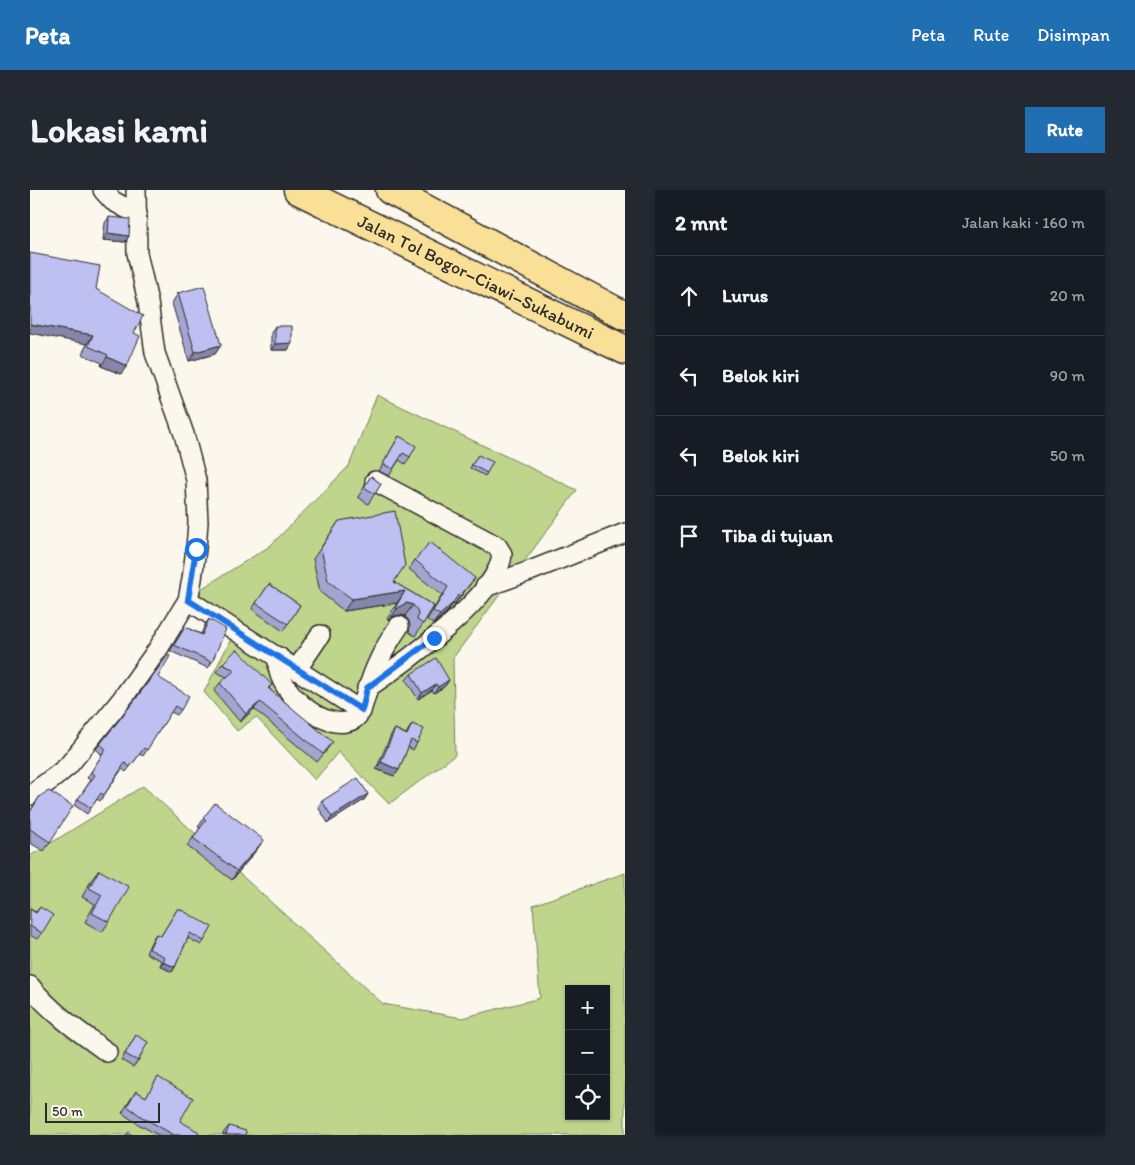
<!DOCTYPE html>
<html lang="id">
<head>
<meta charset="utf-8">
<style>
  :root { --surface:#171b24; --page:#242831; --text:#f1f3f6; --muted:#9ea1a6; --line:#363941; --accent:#1f6fb2 }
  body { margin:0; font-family:Itim,sans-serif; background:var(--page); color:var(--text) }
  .controls { position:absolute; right:15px; bottom:15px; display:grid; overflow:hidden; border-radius:0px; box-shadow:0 1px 4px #0004 }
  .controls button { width:45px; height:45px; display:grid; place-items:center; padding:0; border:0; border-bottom:1px solid var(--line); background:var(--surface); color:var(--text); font:25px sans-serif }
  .scale { position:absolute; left:15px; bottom:12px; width:115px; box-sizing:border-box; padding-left:5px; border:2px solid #2b2b2b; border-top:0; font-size:14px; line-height:18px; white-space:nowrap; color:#2b2b2b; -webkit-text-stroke:4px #fbf7ec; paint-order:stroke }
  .stop { position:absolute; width:15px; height:15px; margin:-11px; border:4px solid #1a73e8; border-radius:50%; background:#fff }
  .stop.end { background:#1a73e8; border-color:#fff; box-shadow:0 1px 5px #0008 }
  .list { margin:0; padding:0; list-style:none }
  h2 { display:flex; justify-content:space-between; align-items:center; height:65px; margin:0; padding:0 20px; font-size:21px }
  h2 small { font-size:16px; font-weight:400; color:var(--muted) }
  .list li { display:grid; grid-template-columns:32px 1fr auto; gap:15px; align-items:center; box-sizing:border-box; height:80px; padding:0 20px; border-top:1px solid var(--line) }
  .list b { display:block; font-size:19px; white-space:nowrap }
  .list em { font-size:16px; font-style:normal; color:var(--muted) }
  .icon { flex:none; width:28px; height:28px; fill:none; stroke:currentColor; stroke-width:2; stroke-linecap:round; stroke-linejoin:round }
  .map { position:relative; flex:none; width:595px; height:945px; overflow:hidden; border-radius:0px }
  header { display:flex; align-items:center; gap:30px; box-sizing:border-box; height:70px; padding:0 25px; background:var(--accent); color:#fff }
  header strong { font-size:24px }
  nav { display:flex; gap:28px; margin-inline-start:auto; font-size:18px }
  .intro { display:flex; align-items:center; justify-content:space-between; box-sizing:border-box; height:120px; padding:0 30px }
  h1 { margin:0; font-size:35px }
  .button { padding:12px 22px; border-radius:0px; background:var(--accent); color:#fff; font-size:18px; font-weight:700 }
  main { display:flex; gap:30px; padding:0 30px }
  aside { flex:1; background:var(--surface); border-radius:0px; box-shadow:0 1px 4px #0004 }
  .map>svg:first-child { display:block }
</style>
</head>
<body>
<header>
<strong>Peta</strong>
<nav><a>Peta</a><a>Rute</a><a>Disimpan</a></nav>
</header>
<div class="intro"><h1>Lokasi kami</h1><a class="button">Rute</a></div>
<main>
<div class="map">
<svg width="595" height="945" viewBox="0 0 595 945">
  <rect width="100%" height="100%" fill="#fbf7ec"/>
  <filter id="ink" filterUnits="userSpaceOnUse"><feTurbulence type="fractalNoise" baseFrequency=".02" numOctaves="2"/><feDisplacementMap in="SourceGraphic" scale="10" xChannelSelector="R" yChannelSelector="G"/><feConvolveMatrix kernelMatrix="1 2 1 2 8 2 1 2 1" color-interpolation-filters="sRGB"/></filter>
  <g filter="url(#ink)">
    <g fill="#bed58b" stroke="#74805b" fill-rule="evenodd">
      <path d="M 347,205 L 547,300 L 423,468 L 425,565 L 359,614 L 308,562 L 285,590 L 226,527 L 207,541 L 174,502 L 203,445 L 166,419 L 171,399 L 240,356 L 319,276 Z"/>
      <path d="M 113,596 L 353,814 L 432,828 L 510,808 L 503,715 L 595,683 L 595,945 L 0,945 L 0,666 ZM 539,799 L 576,799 L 576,926 L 539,926 Z"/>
    </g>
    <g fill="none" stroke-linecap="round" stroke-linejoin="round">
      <g stroke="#2b2b2b" stroke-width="22">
        <g id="minor">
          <path d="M 73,0 L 83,11 L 107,24"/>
          <path d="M 455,397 L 500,381 L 595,343"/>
          <path d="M 158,410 L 331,521 C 341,487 349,465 369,436"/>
          <path d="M 249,467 C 240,497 296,546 324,529 C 327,527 329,524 331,521"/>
          <path d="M 267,479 L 290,445"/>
          <path d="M 337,498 C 370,476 470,405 472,364 L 467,356 L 461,353 L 345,291"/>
          <path d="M 0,605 L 26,586 L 38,576 L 92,509 L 128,459 L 150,423 L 158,410 L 162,389 L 166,359 L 168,332 L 166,290 L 154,244 L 125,163 L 118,112 L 107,63 L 106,0"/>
          <path d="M 0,796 C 23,824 48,841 77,862"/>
        </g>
      </g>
      <g stroke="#2b2b2b" stroke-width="31">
        <g id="highway">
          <path id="s1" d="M 268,0 L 595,160"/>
          <path d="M 360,0 L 595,126"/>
        </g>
      </g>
      <use href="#minor" stroke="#fbf7ec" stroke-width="19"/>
      <use href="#highway" stroke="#fadf96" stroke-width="28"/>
    </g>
    <g fill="#a3a5d0" stroke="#2b2b2b">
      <path d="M 79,27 L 99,46 L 95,52 L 73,50 L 75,33 Z"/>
      <path d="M 66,99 L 104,143 L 91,184 L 71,176 L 72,173 L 52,164 L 57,154 Z"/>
      <path d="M 148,103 L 191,155 L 185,164 L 159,171 L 142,113 Z"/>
      <path d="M 245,136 L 262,153 L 258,160 L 241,160 L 241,143 Z"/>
      <path d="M 369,246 L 380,267 L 375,274 L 369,270 L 359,286 L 349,281 Z"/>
      <path d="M 448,265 L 457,283 L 455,286 L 440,278 Z"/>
      <path d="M 341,286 L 351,294 L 338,314 L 328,307 Z"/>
      <path d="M 309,331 L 364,392 L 404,416 L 393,434 L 385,446 L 379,442 L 380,436 L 379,431 L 375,426 L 369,425 L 364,426 L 359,430 L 357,429 L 367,413 L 314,421 L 290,402 L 283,369 Z"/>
      <path d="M 385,370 L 445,388 L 424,415 L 423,414 L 417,422 L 403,434 L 397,430 L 412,405 L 379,379 Z"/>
      <path d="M 239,394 L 270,415 L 253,441 L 222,419 Z"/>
      <path d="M 179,429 L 182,472 L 178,478 L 140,461 L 155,437 L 171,444 L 175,435 Z"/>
      <path d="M 192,474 L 242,495 L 239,498 L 297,560 L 287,572 L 224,519 L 210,532 L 184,501 L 190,493 L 197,487 L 186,482 Z"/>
      <path d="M 381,484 L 419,490 L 415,496 L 404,503 L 402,500 L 388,509 L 376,490 Z"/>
      <path d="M 128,487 L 151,520 L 147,525 L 141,522 L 113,566 L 110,564 L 96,582 L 92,579 L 70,611 L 67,609 L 57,624 L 44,615 L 61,590 L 57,588 L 72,565 L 66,559 L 105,510 Z"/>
      <path d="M 382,534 L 387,553 L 383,560 L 378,557 L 369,580 L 364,586 L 346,579 L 361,545 L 365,539 L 376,544 Z"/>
      <path d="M 338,604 L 334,610 L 298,633 L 288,617 L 292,611 Z"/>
      <path d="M 10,606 L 20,652 L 14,661 L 0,653 L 0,621 Z"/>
      <path d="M 185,613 L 228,658 L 202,690 L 157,656 L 170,638 L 168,637 Z"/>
      <path d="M 69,680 L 79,732 L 72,742 L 55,732 L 65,714 L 52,707 L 62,689 Z"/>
      <path d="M 10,717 L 12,743 L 7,749 L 0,745 L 0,719 L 6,722 Z"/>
      <path d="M 148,718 L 174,751 L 171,755 L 158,748 L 145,777 L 142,782 L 130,776 L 132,771 L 116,763 L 123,748 L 126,744 L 131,746 Z"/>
      <path d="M 106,845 L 108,871 L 103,877 L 91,870 Z"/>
      <path d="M 128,887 L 150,931 L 167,945 L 128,945 L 108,934 L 92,923 L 106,901 L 116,907 Z"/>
      <path d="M 199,936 L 215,945 L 193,945 L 194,942 Z"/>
    </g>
    <g fill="#8586a9" stroke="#2b2b2b">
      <path d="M 78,43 L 99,46 L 95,52 L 73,50 Z"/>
      <path d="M 0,134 L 63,145 L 57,154 L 0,143 Z"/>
      <path d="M 262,153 L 258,160 L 241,160 L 245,154 Z"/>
      <path d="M 191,155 L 185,164 L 159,171 L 165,162 Z"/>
      <path d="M 77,167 L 97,176 L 91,184 L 71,176 Z"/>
      <path d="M 445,388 L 424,415 L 430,406 Z"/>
      <path d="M 375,401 L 367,413 L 314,421 L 322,409 Z"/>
      <path d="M 377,413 L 383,415 L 375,426 L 369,425 L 364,426 L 359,430 L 367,419 L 372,415 Z"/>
      <path d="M 423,413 L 417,422 L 403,434 L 410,425 Z"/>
      <path d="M 419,490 L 415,496 L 404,503 L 408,497 Z"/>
      <path d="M 406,494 L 402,500 L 388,509 L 392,503 Z"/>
      <path d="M 230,512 L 224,519 L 210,532 L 216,524 Z"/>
      <path d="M 351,572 L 369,580 L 364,586 L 346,579 Z"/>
      <path d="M 338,604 L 334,610 L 298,633 L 302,627 Z"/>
      <path d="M 234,650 L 228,658 L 202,690 L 207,681 Z"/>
      <path d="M 133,772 L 145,777 L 142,782 L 130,776 Z"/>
    </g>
    <g fill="#bec0f2" stroke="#2b2b2b">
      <path d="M 79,27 L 100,29 L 99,46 L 78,43 Z"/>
      <path d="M 0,63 L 70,76 L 66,99 L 113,126 L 104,143 L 110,146 L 97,176 L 77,167 L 78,165 L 58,156 L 63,145 L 0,134 Z"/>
      <path d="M 174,96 L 191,155 L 165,162 L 148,103 Z"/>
      <path d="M 245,136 L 262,136 L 262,153 L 245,154 Z"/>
      <path d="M 369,246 L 386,256 L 380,267 L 373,263 L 363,279 L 353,274 Z"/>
      <path d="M 448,265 L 463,272 L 457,283 L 442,275 Z"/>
      <path d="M 341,286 L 351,294 L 345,304 L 334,297 Z"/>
      <path d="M 365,321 L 375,375 L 364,392 L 404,416 L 393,434 L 387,430 L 388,425 L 387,420 L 383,415 L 377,413 L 372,415 L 367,419 L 365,418 L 375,401 L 322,409 L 298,391 L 291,358 L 309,331 Z"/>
      <path d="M 400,352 L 445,388 L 430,406 L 428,405 L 423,413 L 410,425 L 403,421 L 418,397 L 385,370 Z"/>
      <path d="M 239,394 L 270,415 L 258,434 L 226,413 Z"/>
      <path d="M 179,429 L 196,439 L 182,472 L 144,455 L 155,437 L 172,445 Z"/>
      <path d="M 207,459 L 242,495 L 238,498 L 303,552 L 293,564 L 230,512 L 216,524 L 190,493 L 205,480 L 192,474 Z"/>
      <path d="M 138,465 L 140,466 L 128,487 L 159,506 L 151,520 L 145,516 L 117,560 L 114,558 L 100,577 L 95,573 L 74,605 L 71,603 L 61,618 L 48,609 L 65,585 L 61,582 L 76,559 L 70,554 L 105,510 Z"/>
      <path d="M 406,468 L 419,490 L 408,497 L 406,494 L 392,503 L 381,484 Z"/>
      <path d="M 382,534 L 394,539 L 387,553 L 381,550 L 369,580 L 351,572 L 365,539 L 377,545 Z"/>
      <path d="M 328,588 L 338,604 L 302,627 L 292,611 Z"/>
      <path d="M 19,601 L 43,616 L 20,652 L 0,639 L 0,622 L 10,606 Z"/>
      <path d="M 185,613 L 234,650 L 207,681 L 163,648 L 176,630 L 173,628 Z"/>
      <path d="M 69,680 L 99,697 L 79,732 L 62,723 L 72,705 L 59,698 Z"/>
      <path d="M 10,717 L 23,725 L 12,743 L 0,736 L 0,719 L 6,723 Z"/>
      <path d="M 148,718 L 182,737 L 174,751 L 160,743 L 145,777 L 133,772 L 135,767 L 119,759 L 126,744 L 131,746 Z"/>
      <path d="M 106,845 L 118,852 L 108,871 L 95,864 Z"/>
      <path d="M 128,887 L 163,908 L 150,931 L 169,942 L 167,945 L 144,945 L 112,927 L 97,916 L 106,901 L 116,907 Z"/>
      <path d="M 199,936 L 216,941 L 215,945 L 196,945 Z"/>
      <path d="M 99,942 L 102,945 L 96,945 Z"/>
    </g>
  </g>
  <g fill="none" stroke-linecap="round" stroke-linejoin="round" filter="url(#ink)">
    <path stroke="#1a73e8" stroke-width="6" d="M 166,359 L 158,410 L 332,520 L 337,498 L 404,448"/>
  </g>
  <g text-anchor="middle" stroke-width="4" stroke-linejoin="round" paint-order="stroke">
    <g font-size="18" fill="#2b2b2b" stroke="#fbf7ec">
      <text dy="6" stroke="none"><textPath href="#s1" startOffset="198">Jalan Tol Bogor–Ciawi–Sukabumi</textPath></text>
    </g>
  </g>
</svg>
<div class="controls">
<button>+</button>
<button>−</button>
<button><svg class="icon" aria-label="locate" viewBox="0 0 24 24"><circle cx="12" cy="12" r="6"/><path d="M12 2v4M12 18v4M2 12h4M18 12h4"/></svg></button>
</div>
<div class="scale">50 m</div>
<div class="stop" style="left:166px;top:359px"></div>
<div class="stop end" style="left:404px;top:448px"></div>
</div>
<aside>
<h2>2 mnt<small>Jalan kaki · 160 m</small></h2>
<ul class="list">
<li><svg class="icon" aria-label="ahead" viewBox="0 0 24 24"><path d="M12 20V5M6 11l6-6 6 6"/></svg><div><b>Lurus</b></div><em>20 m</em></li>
<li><svg class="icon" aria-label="left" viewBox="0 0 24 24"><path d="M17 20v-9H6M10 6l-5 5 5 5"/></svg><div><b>Belok kiri</b></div><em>90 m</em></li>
<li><svg class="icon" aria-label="left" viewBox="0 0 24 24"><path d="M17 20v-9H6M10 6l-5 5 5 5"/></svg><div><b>Belok kiri</b></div><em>50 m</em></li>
<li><svg class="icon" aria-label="arrive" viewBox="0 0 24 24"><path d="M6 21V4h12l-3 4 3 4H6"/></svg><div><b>Tiba di tujuan</b></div></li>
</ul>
</aside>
</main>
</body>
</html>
